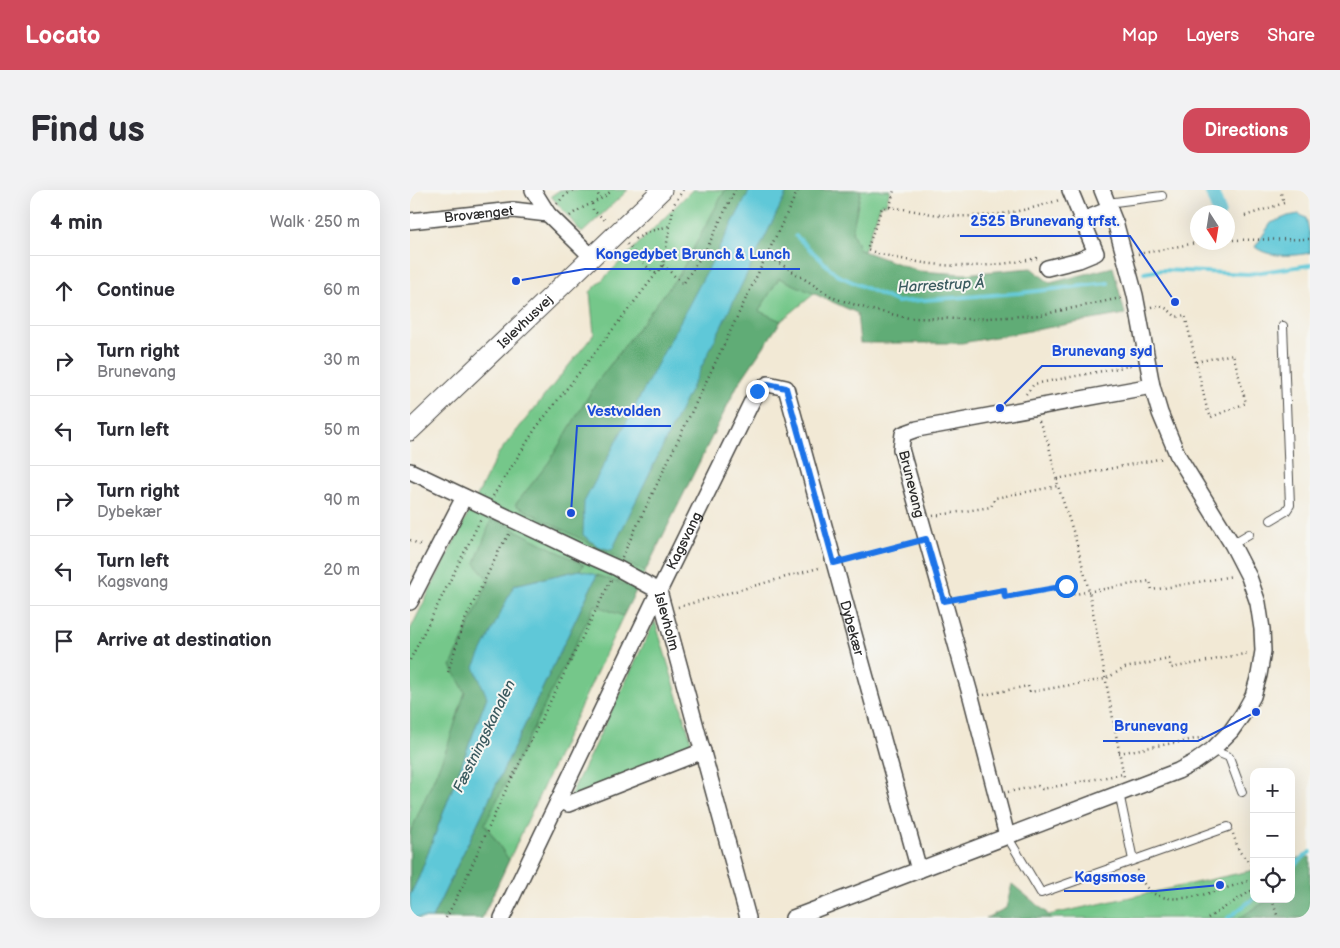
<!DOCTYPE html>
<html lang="en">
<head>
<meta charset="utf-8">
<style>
  :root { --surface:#fff; --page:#f2f2f3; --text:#2b2b33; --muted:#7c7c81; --line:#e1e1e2; --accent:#d1495b }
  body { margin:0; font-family:"Balsamiq Sans",sans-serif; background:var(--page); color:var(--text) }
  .controls { position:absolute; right:15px; bottom:15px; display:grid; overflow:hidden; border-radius:10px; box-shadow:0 5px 20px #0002 }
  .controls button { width:45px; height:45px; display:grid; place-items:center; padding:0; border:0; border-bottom:1px solid var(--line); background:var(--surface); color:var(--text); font:25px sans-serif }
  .compass { position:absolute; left:780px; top:15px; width:45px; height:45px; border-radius:50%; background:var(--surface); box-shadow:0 5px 20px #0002; rotate:168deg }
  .stop { position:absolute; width:15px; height:15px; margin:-11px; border:4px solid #1a73e8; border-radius:50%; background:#fff }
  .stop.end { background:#1a73e8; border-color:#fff; box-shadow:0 1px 5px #0008 }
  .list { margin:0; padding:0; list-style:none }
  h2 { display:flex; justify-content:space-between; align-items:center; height:65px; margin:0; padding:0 20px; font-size:21px }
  h2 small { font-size:16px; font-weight:400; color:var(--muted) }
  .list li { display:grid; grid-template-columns:32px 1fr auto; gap:15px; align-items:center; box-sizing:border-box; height:70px; padding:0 20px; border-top:1px solid var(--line) }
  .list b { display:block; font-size:19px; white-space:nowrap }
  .list p { margin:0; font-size:16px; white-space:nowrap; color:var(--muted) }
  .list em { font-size:16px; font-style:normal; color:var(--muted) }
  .icon { flex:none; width:28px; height:28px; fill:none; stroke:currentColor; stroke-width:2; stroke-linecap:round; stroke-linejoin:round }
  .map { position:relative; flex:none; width:900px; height:728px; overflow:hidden; border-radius:15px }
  header { display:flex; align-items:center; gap:30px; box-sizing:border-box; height:70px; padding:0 25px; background:var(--accent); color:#fff }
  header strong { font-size:24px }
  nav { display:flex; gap:28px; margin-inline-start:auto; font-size:18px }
  .intro { display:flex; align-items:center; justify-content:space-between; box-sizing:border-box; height:120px; padding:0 30px }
  h1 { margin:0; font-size:35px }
  .button { padding:12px 22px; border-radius:15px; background:var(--accent); color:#fff; font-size:18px; font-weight:700 }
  main { display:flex; gap:30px; padding:0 30px }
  aside { flex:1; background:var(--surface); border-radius:15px; box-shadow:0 5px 20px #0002 }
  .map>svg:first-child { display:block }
</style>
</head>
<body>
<header>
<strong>Locato</strong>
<nav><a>Map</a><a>Layers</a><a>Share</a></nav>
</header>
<div class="intro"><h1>Find us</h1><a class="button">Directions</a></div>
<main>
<aside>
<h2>4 min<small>Walk · 250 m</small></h2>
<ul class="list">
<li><svg class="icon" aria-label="ahead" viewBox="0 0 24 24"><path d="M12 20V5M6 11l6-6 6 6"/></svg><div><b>Continue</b></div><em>60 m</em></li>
<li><svg class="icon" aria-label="right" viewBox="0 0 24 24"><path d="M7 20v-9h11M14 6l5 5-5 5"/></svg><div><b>Turn right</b><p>Brunevang</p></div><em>30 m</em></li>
<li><svg class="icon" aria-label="left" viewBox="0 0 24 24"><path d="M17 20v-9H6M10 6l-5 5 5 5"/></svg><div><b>Turn left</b></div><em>50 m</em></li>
<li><svg class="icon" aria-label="right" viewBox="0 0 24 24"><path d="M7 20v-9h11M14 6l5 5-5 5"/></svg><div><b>Turn right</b><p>Dybekær</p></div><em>90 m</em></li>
<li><svg class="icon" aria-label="left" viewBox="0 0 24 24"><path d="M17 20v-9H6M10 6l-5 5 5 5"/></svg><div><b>Turn left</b><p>Kagsvang</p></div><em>20 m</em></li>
<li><svg class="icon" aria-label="arrive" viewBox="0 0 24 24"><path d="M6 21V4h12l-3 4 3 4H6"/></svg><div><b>Arrive at destination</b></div></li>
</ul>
</aside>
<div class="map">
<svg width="900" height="728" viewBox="0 0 900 728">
  <rect width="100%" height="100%" fill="#f6f6f2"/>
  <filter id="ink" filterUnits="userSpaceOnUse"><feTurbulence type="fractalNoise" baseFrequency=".02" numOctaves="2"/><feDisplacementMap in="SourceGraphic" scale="10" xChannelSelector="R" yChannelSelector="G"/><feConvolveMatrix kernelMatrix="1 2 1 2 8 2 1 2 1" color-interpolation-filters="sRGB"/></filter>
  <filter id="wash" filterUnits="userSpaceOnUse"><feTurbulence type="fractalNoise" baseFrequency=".0096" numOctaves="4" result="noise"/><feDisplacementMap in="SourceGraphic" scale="20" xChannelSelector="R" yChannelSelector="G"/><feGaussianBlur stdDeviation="1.12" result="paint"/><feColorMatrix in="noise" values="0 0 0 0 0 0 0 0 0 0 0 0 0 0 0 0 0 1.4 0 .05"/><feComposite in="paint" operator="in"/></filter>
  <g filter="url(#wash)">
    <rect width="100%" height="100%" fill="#f2e9d5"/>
    <g fill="#75c78a" stroke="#50795a">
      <path d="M 150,0 L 218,0 L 172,43 L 141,6 Z"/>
      <path d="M 282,0 L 480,0 L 476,14 L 471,14 L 454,61 L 450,60 L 442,42 L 450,3 L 404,104 L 371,131 L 327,196 L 213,426 L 72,728 L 0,728 L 0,440 L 88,264 L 184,144 L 180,102 Z"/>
      <path d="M 245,431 L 284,560 L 159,608 Z"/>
      <path d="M 844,680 L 844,709 L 881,709 L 900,728 L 625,728 Z"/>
    </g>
    <g fill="#60ac76" stroke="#466c50">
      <path d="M 315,0 L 451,0 L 442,42 L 450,60 L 508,81 L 554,84 L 621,78 L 640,93 L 703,77 L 715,124 L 552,153 L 450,153 L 447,123 L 369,88 L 349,121 L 371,131 L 327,196 L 235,382 L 105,315 L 139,272 L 187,192 L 270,83 Z"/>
      <path d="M 82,328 L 174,375 L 170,380 L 104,395 L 77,507 L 9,687 L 0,705 L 0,643 L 37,558 L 55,502 L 41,476 L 79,391 L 65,373 Z"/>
      <path d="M 187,385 L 227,399 L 213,426 L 185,415 L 75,634 L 99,670 L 72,728 L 22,728 Z"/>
      <path d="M 900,667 L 900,728 L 829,728 L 860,709 L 881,709 L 881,669 Z"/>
      <path d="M 602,694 L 636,722 L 640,728 L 576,728 L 596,718 Z"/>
    </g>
    <g fill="#5ec8d8" stroke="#447a82">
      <path d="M 340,0 L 378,0 L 202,360 L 189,357 L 173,345 L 174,312 Z"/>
      <path d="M 889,24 L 896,28 L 900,46 L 900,63 C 883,66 859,68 845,57 L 861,33 L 878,26 Z"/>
      <path d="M 170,380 L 187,385 L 22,728 L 0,728 L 0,705 L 9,687 L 77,507 L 64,477 L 104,395 Z"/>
    </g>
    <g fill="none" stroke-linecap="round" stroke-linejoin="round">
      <g stroke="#5ec8d8" stroke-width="4">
        <path d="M 386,46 L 427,85 L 487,112 L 609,103 L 698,93"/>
        <path d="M 734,83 L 752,80 L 838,84 L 900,75"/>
        <path d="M 881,678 L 900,662"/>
        <path d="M 818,728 L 844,708"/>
      </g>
      <path stroke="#5ec8d8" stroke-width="14" d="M 801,0 L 809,22"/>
    </g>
  </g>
  <g filter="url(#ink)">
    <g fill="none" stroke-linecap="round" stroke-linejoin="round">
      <g stroke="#494844" stroke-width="10">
        <g id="service">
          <path d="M 697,13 L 752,6"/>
          <path d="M 861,330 L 876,321 L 880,315 L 873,136"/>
          <path d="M 822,354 L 839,344"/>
          <path d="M 802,560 L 819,567 L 832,602"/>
          <path d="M 709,603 L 723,670"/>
          <path d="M 597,646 L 631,703 L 818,637"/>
        </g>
      </g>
      <g stroke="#494844" stroke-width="18">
        <g id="minor">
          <path d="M 123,0 L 138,24 L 182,67"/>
          <path d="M 673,30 L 700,19"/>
          <path id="s1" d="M 0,31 L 103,20 L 138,24"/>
          <path d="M 637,78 L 669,70 L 686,63 L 660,0"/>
          <path id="s2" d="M 0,281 L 173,363 L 207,378 L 249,401 L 338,728"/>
          <path d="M 0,412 L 54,307"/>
          <path d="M 148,611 L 158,614 L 293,561"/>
          <path d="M 597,646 L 561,507 L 491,259 L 493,244 L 507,239 L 742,196"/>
          <path id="s3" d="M 92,728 L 249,401 L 347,201 L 358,194 L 376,198 L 509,680"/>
          <path d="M 383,728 L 768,581 L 785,572 L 802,560 L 821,541 L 833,524 L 843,506 L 849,485 L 853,461 L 852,439 L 848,413 L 839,387 L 822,354 L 768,266 L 750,223 L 742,196 L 725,105 L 706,35 L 692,0"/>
        </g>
      </g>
      <g stroke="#494844" stroke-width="21">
        <g id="tertiary">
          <path id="s4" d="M 0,241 L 252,0"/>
        </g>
      </g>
      <g stroke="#494844" stroke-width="2.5" stroke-dasharray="1 4" stroke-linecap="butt">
        <path d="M 186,0 L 190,9"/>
        <path d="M 147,14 L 153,7 L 163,0"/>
        <path d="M 182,14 L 183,20 L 196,31"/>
        <path d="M 480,17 L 484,0"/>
        <path d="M 160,26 C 173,15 191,12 202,0"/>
        <path d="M 835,26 L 874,13 L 870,0"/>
        <path d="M 225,49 L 241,41 L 259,36"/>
        <path d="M 818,50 L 900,49"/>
        <path d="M 217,54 L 236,76 L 246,83"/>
        <path d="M 728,64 L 791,52"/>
        <path d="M 357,65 L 424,108 L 458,119 L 499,128 L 562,129 L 630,125 L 711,108"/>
        <path d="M 627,68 C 566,81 517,78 457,60 L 472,17 C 490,17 511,23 530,25 C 570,29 611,23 649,10"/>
        <path d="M 253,75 L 273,94 L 298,56 L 325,0"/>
        <path d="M 741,117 C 753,114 758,119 766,127 L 775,125 L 797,219 L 801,227"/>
        <path d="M 786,172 L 823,164 L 836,213 L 799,228"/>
        <path d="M 616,204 L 624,194 L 724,175"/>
        <path d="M 629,231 L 638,252 L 648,296 L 665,347 L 679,401 L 714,587"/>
        <path d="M 647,289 L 754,268"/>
        <path d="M 83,306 L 126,238 L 253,75 L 264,14 L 273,0"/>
        <path d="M 523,326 L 581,317 L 585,308 L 648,296"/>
        <path d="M 0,350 L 13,356"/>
        <path d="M 212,367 L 388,0"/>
        <path d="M 436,370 L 504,352"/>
        <path d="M 547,409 L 593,400 L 595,407 L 656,396 L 659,405 L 740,391 L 742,400 L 823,386"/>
        <path d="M 268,417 L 412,377"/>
        <path d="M 0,470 L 71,329"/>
        <path d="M 38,482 L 54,432 L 92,355 L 100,343"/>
        <path d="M 574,505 L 618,496 L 620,502 L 695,489 L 715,478 L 759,469 L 761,478 L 839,463"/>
        <path d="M 709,563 L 796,547"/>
        <path d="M 598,602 L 628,596 L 632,599 L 713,584"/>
        <path d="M 823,644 L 829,661 L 844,678"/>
        <path d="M 727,680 C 729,686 734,695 739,700 C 761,721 818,697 844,689"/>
        <path d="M 862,709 L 868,728"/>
        <path d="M 36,728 L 53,695 L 92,608 L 201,390"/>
        <path d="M 798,728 L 844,699"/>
      </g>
      <use href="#service" stroke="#fff" stroke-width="8"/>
      <use href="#minor" stroke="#fff" stroke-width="15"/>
      <use href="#tertiary" stroke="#fff" stroke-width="19"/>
    </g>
  </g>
  <g fill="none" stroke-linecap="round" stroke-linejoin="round" filter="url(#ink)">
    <path stroke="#1a73e8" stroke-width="6" d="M 347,201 L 358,194 L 376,198 L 424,373 L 516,349 L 534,411 L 594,400 L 595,407 L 656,396"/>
  </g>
  <g text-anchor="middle" stroke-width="4" stroke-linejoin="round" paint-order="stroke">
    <g font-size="14" fill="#2b2b2b" stroke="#f6f6f2">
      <text dy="5" stroke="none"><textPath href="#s1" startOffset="69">Brovænget</textPath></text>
      <text dy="5" stroke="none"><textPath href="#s4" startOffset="159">Islevhusvej</textPath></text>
      <text transform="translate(502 294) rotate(76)" y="5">Brunevang</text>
      <text dy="5" stroke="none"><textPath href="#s3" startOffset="419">Kagsvang</textPath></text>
      <text dy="5" stroke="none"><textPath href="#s2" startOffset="308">Islevholm</textPath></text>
      <text dy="5" stroke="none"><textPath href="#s3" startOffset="866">Dybekær</textPath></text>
    </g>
    <g font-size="15" font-style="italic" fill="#3a5a5f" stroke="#f6f6f2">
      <text transform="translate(531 95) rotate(-3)" y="5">Harrestrup Å</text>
      <text transform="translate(74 546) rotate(-64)" y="5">Fæstningskanalen</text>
    </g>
  </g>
  <path fill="none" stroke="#1d4ed8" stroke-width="2" d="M765 112L720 46H550M106 91L175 79H390M590 218L632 176H753M161 323L167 236H261M846 522L788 551H693M810 695L746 701H654"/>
  <g fill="#1d4ed8" stroke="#f6f6f2" stroke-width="2">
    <circle cx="765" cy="112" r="5"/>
    <circle cx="106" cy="91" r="5"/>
    <circle cx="590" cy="218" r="5"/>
    <circle cx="161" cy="323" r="5"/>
    <circle cx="846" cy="522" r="5"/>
    <circle cx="810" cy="695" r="5"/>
  </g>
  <g font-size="15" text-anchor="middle" font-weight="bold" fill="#1d4ed8" stroke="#f6f6f2" stroke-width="4" stroke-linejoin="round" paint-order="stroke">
    <text x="635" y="36">2525 Brunevang trfst.</text>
    <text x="283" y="69">Kongedybet Brunch &amp; Lunch</text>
    <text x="692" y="166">Brunevang syd</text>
    <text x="214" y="226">Vestvolden</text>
    <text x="741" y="541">Brunevang</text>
    <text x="700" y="692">Kagsmose</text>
  </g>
</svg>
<div class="controls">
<button>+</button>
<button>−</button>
<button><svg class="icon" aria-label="locate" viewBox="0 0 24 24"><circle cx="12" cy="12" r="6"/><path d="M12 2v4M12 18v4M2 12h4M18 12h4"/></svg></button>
</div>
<svg class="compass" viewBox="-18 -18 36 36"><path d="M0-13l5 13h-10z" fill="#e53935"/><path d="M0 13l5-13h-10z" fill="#7c7c81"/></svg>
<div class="stop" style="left:656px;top:396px"></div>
<div class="stop end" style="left:347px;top:201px"></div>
</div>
</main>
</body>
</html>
